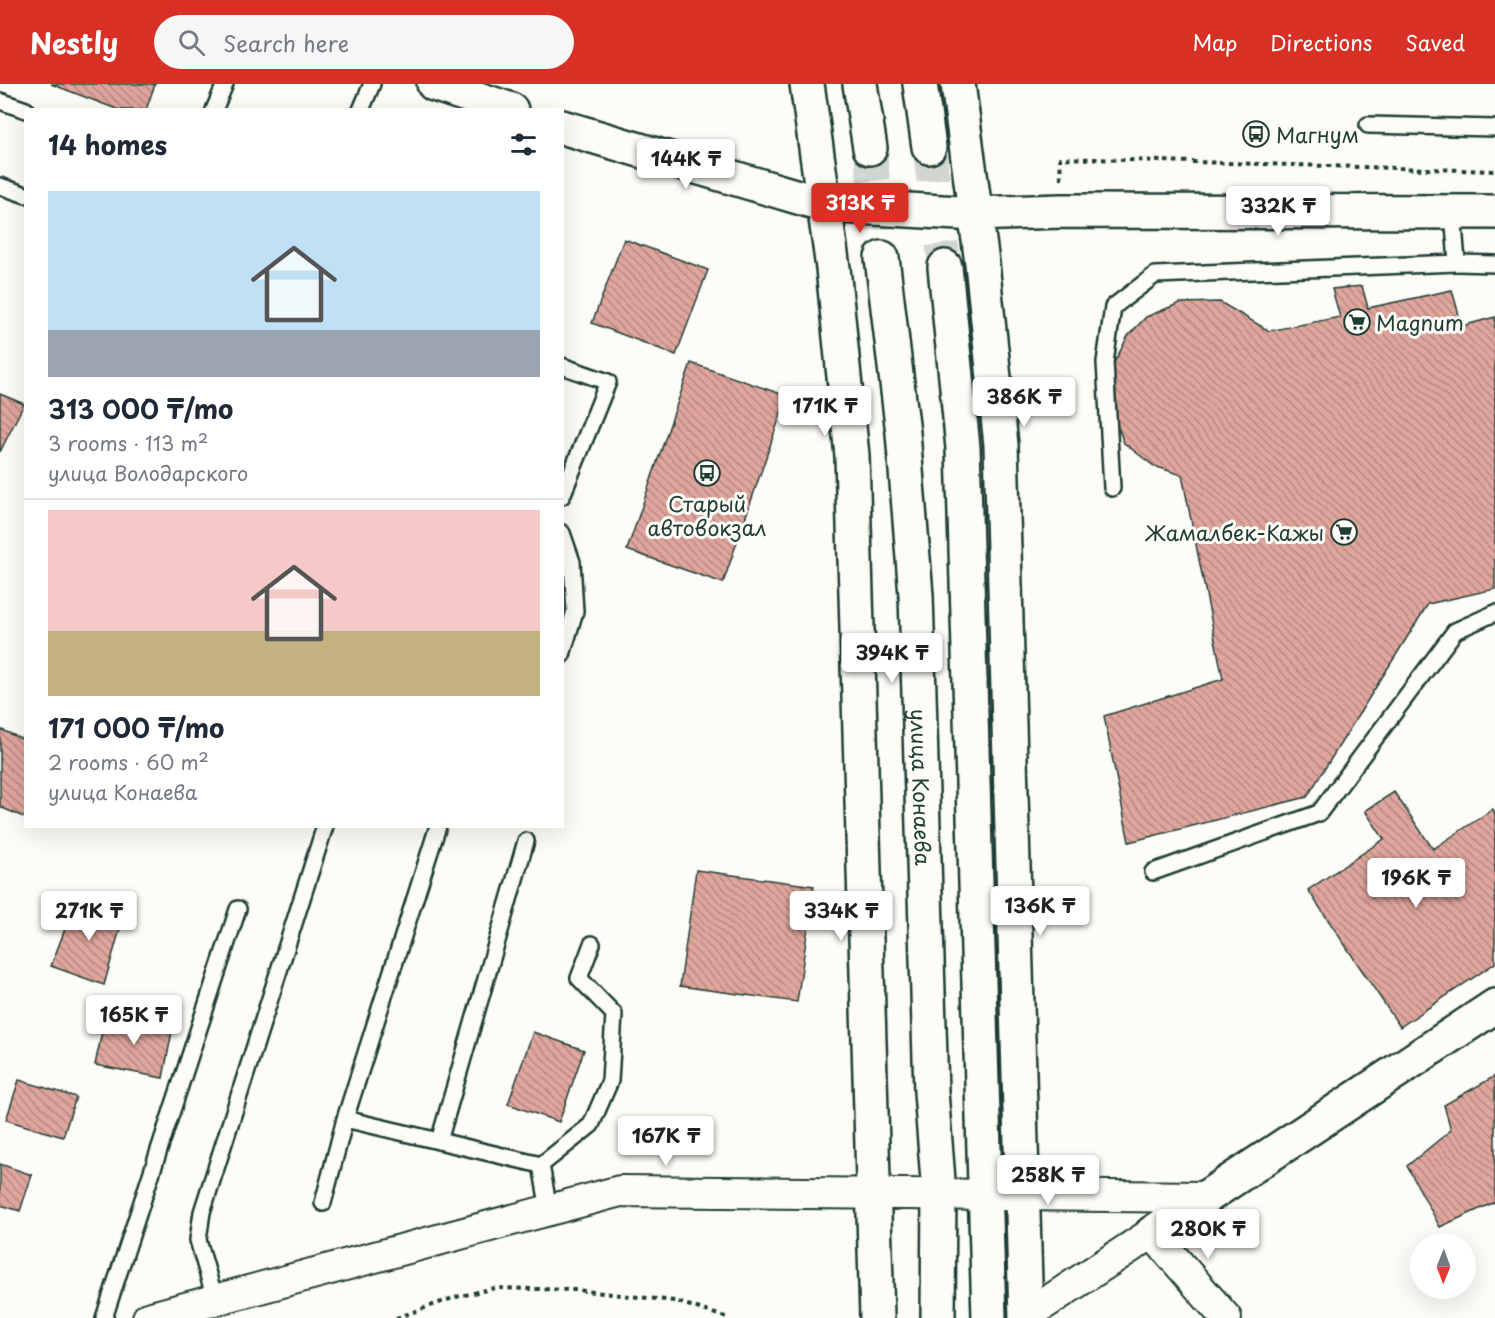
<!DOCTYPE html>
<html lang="en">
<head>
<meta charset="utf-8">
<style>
	:root { --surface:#fff; --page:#f6f6f7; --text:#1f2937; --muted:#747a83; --line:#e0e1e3; --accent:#d93025 }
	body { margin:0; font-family:"Playpen Sans",sans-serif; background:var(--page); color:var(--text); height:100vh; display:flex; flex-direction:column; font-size:22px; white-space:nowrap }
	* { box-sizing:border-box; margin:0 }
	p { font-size:20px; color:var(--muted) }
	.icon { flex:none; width:33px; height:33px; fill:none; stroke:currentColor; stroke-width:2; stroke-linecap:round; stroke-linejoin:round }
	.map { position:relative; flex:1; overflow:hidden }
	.sheet { position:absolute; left:24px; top:24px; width:540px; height:720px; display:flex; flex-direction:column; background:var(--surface); border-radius:0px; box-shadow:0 6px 24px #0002 }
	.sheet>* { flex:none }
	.needle { width:39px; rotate:181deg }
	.buttons { position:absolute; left:1410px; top:1149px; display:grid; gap:12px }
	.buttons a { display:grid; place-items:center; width:66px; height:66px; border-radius:50%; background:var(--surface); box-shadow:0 6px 24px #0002; font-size:30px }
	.price { position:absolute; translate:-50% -51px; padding:0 14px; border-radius:6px; background:#fff; color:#222; font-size:20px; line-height:39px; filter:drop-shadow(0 2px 3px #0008) }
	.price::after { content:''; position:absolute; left:50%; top:36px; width:18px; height:14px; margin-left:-9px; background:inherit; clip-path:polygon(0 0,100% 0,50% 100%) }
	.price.current { background:var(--accent); color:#fff }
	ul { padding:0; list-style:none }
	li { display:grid; align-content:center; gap:12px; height:318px; padding:0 24px }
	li+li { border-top:2px solid var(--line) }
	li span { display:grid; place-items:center; height:186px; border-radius:0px; color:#555 }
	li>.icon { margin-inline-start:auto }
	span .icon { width:108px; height:108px; fill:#fffc; stroke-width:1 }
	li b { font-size:26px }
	h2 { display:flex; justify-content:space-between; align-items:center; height:72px; padding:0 24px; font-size:26px }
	header { display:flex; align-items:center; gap:36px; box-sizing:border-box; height:84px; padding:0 30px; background:var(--accent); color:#fff }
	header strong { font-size:28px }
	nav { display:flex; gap:33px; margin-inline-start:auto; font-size:21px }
	.search { width:420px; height:54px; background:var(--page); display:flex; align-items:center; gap:15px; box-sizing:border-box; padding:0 21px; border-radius:33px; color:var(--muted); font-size:22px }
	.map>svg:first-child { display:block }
	.building { fill:url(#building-back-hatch); stroke:#1f3d34; stroke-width:1.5 }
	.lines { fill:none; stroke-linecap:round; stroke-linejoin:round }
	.secondary-tunnel { stroke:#d1d6d0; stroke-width:33; stroke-dasharray:33 16; stroke-linecap:butt }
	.lane-casing { stroke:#1f3d34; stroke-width:20 }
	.street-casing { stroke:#1f3d34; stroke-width:34 }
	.secondary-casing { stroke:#1f3d34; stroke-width:38 }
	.path { stroke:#1f3d34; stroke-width:4; stroke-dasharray:4.5 4.5; stroke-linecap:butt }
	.lane { stroke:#fdfcf7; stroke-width:15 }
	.street { stroke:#fdfcf7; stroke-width:30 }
	.secondary { stroke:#fdfcf7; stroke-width:33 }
	.labels { text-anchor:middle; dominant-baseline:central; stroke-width:6; stroke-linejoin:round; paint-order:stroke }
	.poi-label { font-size:21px; fill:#1f3d34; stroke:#fdfcf7; text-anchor:start }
	.street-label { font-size:21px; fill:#1f3d34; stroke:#fdfcf7 }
</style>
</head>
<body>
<header>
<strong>Nestly</strong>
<div class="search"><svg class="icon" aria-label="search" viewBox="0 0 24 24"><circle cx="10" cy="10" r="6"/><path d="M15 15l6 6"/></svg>Search here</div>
<nav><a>Map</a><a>Directions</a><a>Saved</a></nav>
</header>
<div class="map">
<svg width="1495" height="1234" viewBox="0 0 1495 1234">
	<defs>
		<pattern id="building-back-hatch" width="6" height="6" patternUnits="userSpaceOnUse" patternTransform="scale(1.5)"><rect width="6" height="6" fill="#e0a69d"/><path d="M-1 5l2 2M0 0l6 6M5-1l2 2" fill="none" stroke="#b58881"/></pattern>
	</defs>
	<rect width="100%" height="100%" fill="#fdfcf7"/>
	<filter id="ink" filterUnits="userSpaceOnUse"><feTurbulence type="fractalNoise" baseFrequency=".0167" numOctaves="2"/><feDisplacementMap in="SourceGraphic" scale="12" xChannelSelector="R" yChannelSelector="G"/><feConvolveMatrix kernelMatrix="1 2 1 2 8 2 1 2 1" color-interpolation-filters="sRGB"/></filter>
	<g filter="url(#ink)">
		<g class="building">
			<polygon points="51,0 155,0 146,26 119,26"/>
			<polygon points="624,155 708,186 676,271 592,239"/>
			<polygon points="1362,202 1368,224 1452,206 1462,242 1495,233 1495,505 1428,520 1307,713 1129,758 1104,632 1223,595 1182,391 1154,382 1124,359 1110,322 1114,279 1128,252 1146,233 1180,219 1220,218 1269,247 1340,233 1332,205"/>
			<polygon points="691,279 787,312 723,499 627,466"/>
			<polygon points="0,310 24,320 0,368"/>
			<polygon points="0,645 26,657 26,734 0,723"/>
			<polygon points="1394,708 1433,765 1493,725 1495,729 1495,879 1400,943 1308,806 1384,755 1365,727"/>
			<polygon points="696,786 814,802 797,918 680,902"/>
			<polygon points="76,816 124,831 104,901 51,882"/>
			<polygon points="106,929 173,942 163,994 95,981"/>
			<polygon points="533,948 584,966 559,1038 508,1020"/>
			<polygon points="1495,992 1495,1118 1440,1143 1407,1082 1451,1046 1444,1021"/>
			<polygon points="19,996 76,1013 63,1053 6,1036"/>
			<polygon points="0,1080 32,1091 20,1127 0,1121"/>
		</g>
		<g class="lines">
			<g class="secondary-tunnel">
				<polyline points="929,63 945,183"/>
				<polyline points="870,64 882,174"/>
			</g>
			<g class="lane-casing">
				<g id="lane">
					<polyline points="0,17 26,26"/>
					<polyline points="214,26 225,0"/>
					<polyline points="361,26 372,0"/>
					<polyline points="1368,41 1495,44"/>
					<polyline points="0,102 26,111"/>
					<polyline points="1457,179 1495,180"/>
					<polyline points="562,282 608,298 562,412"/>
					<polyline points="1112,404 1105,278 1113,223 1155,191 1457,179 1453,127"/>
					<polyline points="562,449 572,478 575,527 562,571"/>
					<polyline points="1153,788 1319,729 1455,547 1495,529"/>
					<polyline points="345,1035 541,1081 591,1041 610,997 614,930 579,894 592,860"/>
					<polyline points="439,1057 526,757"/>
					<polyline points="541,1081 549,1126"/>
					<polyline points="323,1119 345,1035 438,742"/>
					<polyline points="215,1215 198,1156 202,1128 325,742"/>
					<polyline points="104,1234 238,825"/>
				</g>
			</g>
			<g class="street-casing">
				<g id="street">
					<polyline points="1026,1232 1152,1149 1226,1234"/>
					<polyline points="148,1234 620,1107 1207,1113"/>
				</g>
			</g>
			<g class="secondary-casing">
				<g id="secondary">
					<polyline points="434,0 511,26"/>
					<polyline points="807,0 833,184 852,372 877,1234"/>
					<polyline points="860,0 870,64"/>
					<polyline points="920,0 929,63"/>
					<polyline points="958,0 982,179 1001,361 1026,1234"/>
					<polyline points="562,43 825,121 975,130 1061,127 1495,128"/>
					<path id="s1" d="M 882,174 L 903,349 L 916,511 L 931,1008 L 939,1109 L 938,1234"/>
					<polyline points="945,183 963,364 989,1234"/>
					<polyline points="1152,1149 1495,922"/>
				</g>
			</g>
			<g class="path">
				<polyline points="1061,95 1060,74 1495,87"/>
				<polyline points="396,1234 456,1213 495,1204 576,1206 675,1217 728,1234"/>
			</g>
			<use href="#lane" class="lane"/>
			<use href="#street" class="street"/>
			<use href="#secondary" class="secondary"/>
		</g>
	</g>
	<defs>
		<g id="bus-ring" transform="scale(1.35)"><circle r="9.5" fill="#fdfcf7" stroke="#1f3d34" stroke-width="1.5"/><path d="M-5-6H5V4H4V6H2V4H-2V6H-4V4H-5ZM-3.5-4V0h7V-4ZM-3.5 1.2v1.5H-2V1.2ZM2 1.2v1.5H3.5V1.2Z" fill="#1f3d34"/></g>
		<g id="supermarket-ring" transform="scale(1.35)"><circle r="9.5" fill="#fdfcf7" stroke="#1f3d34" stroke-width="1.5"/><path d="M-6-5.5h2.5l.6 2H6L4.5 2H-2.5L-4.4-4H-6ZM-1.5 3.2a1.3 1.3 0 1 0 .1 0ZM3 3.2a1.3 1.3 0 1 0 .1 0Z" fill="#1f3d34"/></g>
	</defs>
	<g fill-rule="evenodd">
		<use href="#bus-ring" x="1256" y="50"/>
		<use href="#supermarket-ring" x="1357" y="238"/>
		<use href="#bus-ring" x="707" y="389"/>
		<use href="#supermarket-ring" x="1344" y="448"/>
	</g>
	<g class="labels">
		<g class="poi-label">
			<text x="1276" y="50">Магнум</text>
			<text x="1376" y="238">Magnum</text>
			<text x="707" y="419" text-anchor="middle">Старый<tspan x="707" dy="24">автовокзал</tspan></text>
			<text x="1324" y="448" text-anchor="end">Жамалбек-Кажы</text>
		</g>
		<g class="street-label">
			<text stroke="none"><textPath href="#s1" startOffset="531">улица Конаева</textPath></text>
		</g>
	</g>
</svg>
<div class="buttons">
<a><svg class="needle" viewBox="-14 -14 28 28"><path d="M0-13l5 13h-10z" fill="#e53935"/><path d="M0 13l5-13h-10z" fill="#747a83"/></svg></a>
</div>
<b class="price" style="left:686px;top:106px">144K ₸</b>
<b class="price current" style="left:860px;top:150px">313K ₸</b>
<b class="price" style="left:1278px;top:153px">332K ₸</b>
<b class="price" style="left:1024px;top:344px">386K ₸</b>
<b class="price" style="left:825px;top:353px">171K ₸</b>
<b class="price" style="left:892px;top:600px">394K ₸</b>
<b class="price" style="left:1416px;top:825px">196K ₸</b>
<b class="price" style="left:1040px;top:853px">136K ₸</b>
<b class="price" style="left:89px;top:858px">271K ₸</b>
<b class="price" style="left:841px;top:858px">334K ₸</b>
<b class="price" style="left:134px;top:962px">165K ₸</b>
<b class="price" style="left:666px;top:1083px">167K ₸</b>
<b class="price" style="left:1048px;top:1122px">258K ₸</b>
<b class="price" style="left:1208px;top:1176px">280K ₸</b>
<section class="sheet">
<h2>14 homes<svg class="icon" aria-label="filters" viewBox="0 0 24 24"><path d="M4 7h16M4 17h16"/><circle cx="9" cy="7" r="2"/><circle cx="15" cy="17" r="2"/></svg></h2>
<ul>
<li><span style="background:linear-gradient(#bfe0f5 75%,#9aa5b1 0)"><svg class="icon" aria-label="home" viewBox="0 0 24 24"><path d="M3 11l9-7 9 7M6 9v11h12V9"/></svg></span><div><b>313 000 ₸/mo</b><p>3 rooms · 113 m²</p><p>улица Володарского</p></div></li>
<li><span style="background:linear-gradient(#f6c9c9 65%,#c2b280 0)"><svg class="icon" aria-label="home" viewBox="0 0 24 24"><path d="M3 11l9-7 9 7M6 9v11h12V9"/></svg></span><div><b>171 000 ₸/mo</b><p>2 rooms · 60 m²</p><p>улица Конаева</p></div></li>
</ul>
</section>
</div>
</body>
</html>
